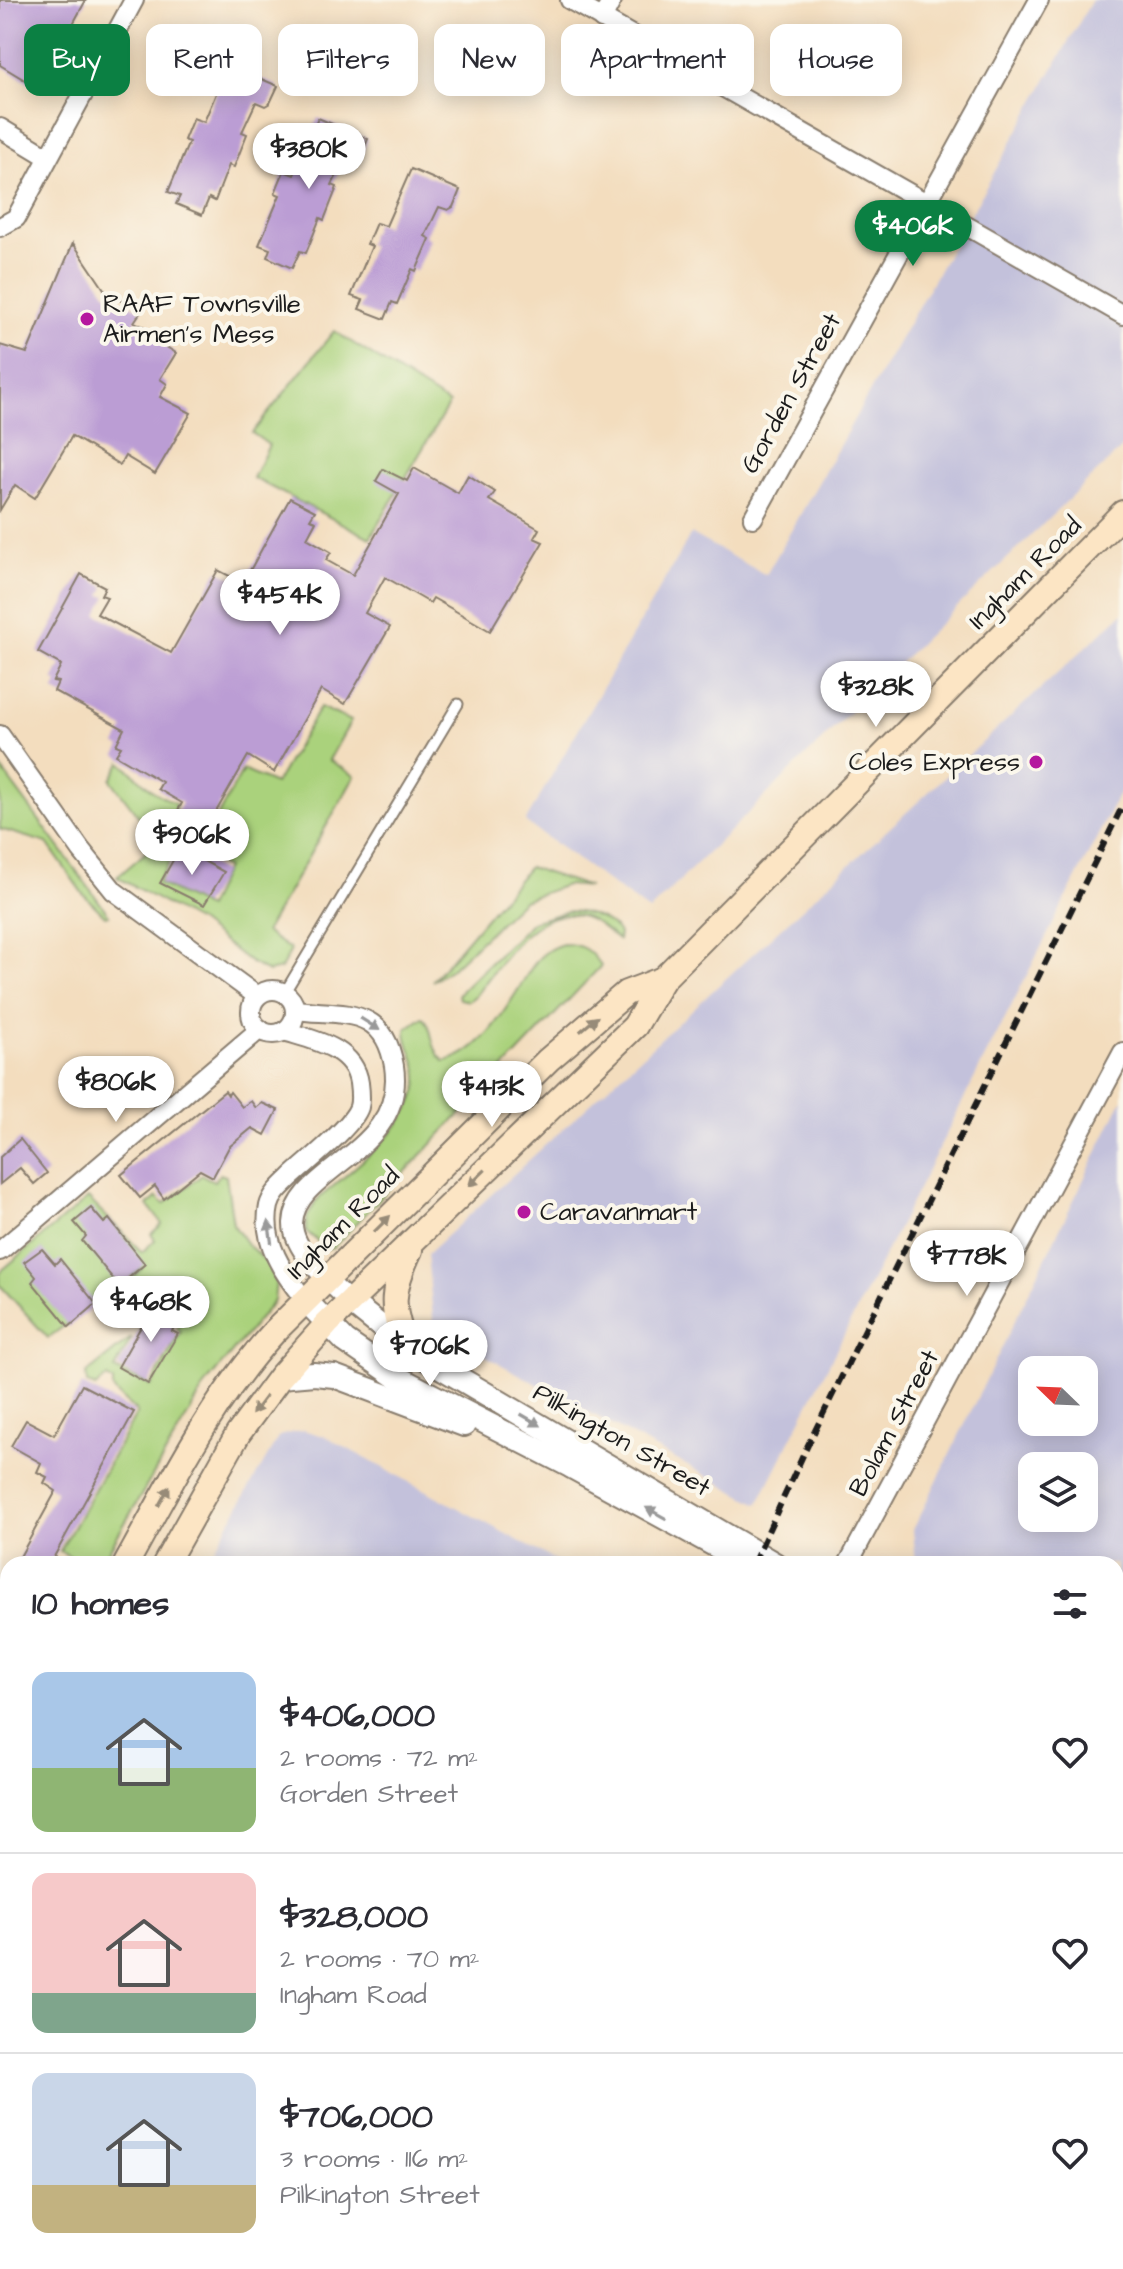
<!DOCTYPE html>
<html lang="en">
<head>
<meta charset="utf-8">
<style>
	:root { --surface:#fff; --page:#f2f2f3; --text:#2b2b33; --muted:#7c7c81; --line:#e1e1e2; --accent:#0b8043 }
	body { margin:0; font-family:"Architects Daughter",sans-serif; background:var(--page); color:var(--text); height:100vh; display:flex; flex-direction:column; font-size:30px; white-space:nowrap }
	* { box-sizing:border-box; margin:0 }
	p { font-size:26px; color:var(--muted) }
	.icon { flex:none; width:44px; height:44px; fill:none; stroke:currentColor; stroke-width:2; stroke-linecap:round; stroke-linejoin:round }
	.map { position:relative; flex:1; overflow:hidden }
	.drawer { position:absolute; left:0px; top:1556px; width:1124px; height:714px; display:flex; flex-direction:column; background:var(--surface); border-radius:24px 24px 0 0; box-shadow:0 4px 20px #0003 }
	.drawer>* { flex:none }
	.guide { position:absolute; left:24px; top:24px; width:1076px; height:72px; display:flex; gap:16px }
	.needle { width:52px; rotate:293deg }
	.buttons { position:absolute; left:1018px; top:1356px; display:grid; gap:16px }
	.buttons a { display:grid; place-items:center; width:80px; height:80px; border-radius:16px; background:var(--surface); box-shadow:0 4px 20px #0003; font-size:40px }
	.price { position:absolute; translate:-50% -68px; padding:0 18px; border-radius:28px; background:#fff; color:#222; font-size:26px; line-height:52px; filter:drop-shadow(0 2px 4px #0008) }
	.price::after { content:''; position:absolute; left:50%; top:48px; width:24px; height:18px; margin-left:-12px; background:inherit; clip-path:polygon(0 0,100% 0,50% 100%) }
	.price.active { background:var(--accent); color:#fff }
	ul { padding:0; list-style:none }
	li { display:flex; align-items:center; gap:24px; height:200px; padding:0 32px }
	li+li { border-top:2px solid var(--line) }
	li span { display:grid; place-items:center; flex:none; width:224px; height:160px; border-radius:16px; color:#555 }
	li>.icon { margin-inline-start:auto }
	span .icon { width:96px; height:96px; fill:#fffc; stroke-width:1 }
	li b { font-size:34px }
	h2 { display:flex; justify-content:space-between; align-items:center; height:96px; padding:0 32px; font-size:34px }
	.tag { padding:0 28px; border-radius:16px; background:var(--surface); box-shadow:0 4px 20px #0003; font-size:28px; line-height:72px }
	.tag.active { background:var(--accent); color:#fff }
	.map>svg:first-child { display:block }
	.industrial { fill:#c3c1db; fill-rule:evenodd }
	.green { fill:#aad27c; stroke:#63774c; stroke-width:2; fill-rule:evenodd }
	.building { fill:#bb9dd4 }
	.lines { fill:none; stroke-linecap:round; stroke-linejoin:round }
	.service-casing { stroke:#887c6d; stroke-width:13 }
	.minor-casing { stroke:#887c6d; stroke-width:22 }
	.tertiary-casing { stroke:#887c6d; stroke-width:26 }
	.secondary-casing { stroke:#887c6d; stroke-width:28 }
	.service { stroke:#fff; stroke-width:9 }
	.minor { stroke:#fff; stroke-width:18 }
	.tertiary { stroke:#fff; stroke-width:22 }
	.secondary { stroke:#fce5c4; stroke-width:24 }
	.rail { stroke:#1c1c1c; stroke-width:6; stroke-dasharray:12 6; stroke-linecap:butt }
	.oneway { fill:#999 }
	.oneway2 { fill:#978b78 }
	.poi-dot { fill:#b5179e; stroke:#fbf7ec; stroke-width:3 }
	.labels { text-anchor:middle; dominant-baseline:central; stroke-width:8; stroke-linejoin:round; paint-order:stroke }
	.poi-label { font-size:26px; fill:#1c1c1c; stroke:#fbf7ec; text-anchor:start }
	.street-label { font-size:26px; fill:#1c1c1c; stroke:#fbf7ec }
</style>
</head>
<body>
<div class="map">
<svg width="1123" height="2269" viewBox="0 0 1123 2269">
	<rect width="100%" height="100%" fill="#fbf7ec"/>
	<filter id="ink" filterUnits="userSpaceOnUse"><feTurbulence type="fractalNoise" baseFrequency=".0125" numOctaves="2"/><feDisplacementMap in="SourceGraphic" scale="16" xChannelSelector="R" yChannelSelector="G"/><feConvolveMatrix kernelMatrix="1 2 1 2 8 2 1 2 1" color-interpolation-filters="sRGB"/></filter>
	<filter id="wash" filterUnits="userSpaceOnUse"><feTurbulence type="fractalNoise" baseFrequency=".006" numOctaves="4" result="noise"/><feDisplacementMap in="SourceGraphic" scale="32" xChannelSelector="R" yChannelSelector="G"/><feGaussianBlur stdDeviation="1.8" result="paint"/><feColorMatrix in="noise" values="0 0 0 0 0 0 0 0 0 0 0 0 0 0 0 0 0 1.4 0 .05"/><feComposite in="paint" operator="in"/></filter>
	<g filter="url(#wash)">
		<rect width="100%" height="100%" fill="#f3ddbe"/>
		<g class="industrial">
			<polygon points="1092,0 1123,0 1123,447 927,636 649,911 525,822 691,534 766,575"/>
			<polygon points="1123,613 1123,786 758,1504 434,1328 427,1254"/>
			<path d="M 1123,1099 L 1123,1781 L 1116,1777 L 1116,1564 L 916,1564 L 913,1530 ZM 1032,1370 L 1084,1370 L 1084,1422 L 1032,1422 ZM 1032,1466 L 1084,1466 L 1084,1518 L 1032,1518 Z"/>
			<polygon points="303,1430 324,1436 562,1564 206,1564 279,1436"/>
			<polygon points="1116,1872 1123,1875 1123,2269 477,2269 480,2262 1116,2262"/>
			<polygon points="8,1910 8,2155 0,2151 0,1924"/>
			<polygon points="192,2262 400,2262 396,2269 204,2269"/>
		</g>
		<g class="green">
			<polygon points="334,331 449,404 370,538 253,478 269,445 252,433"/>
			<path d="M 320,707 L 351,721 L 329,760 L 355,776 L 265,932 L 291,950 L 281,969 L 268,972 L 251,963 L 198,922 L 117,877 L 158,842 L 111,780 L 121,762 L 153,791 L 176,804 L 171,830 L 201,846 L 243,770 L 275,784 ZM 179,844 L 226,868 L 207,908 L 158,883 Z"/>
			<polygon points="0,767 109,915 105,916 83,894 47,843 0,829"/>
			<polygon points="529,867 589,887 566,885 523,900 450,970 432,981"/>
			<path d="M 568,911 C 587,912 607,918 619,933 L 618,940 C 610,934 602,926 593,921 C 540,894 503,961 476,995 L 469,1001 L 459,999 L 458,995 L 463,989 L 532,922 Z"/>
			<path d="M 563,944 C 582,944 590,950 601,966 L 334,1247 L 326,1249 L 306,1231 L 307,1217 L 317,1200 C 347,1173 420,1121 418,1077 C 418,1060 405,1046 406,1029 L 423,1017 C 435,1029 428,1046 444,1061 C 476,1056 499,1020 516,993 C 530,972 536,951 563,944 Z"/>
			<path d="M 220,1174 L 226,1176 L 233,1224 L 247,1244 L 268,1263 L 276,1282 L 274,1301 L 208,1381 L 101,1564 L 85,1564 L 60,1551 L 137,1413 C 129,1404 120,1399 113,1389 L 113,1382 L 107,1378 L 95,1387 L 87,1383 L 86,1374 L 132,1337 L 115,1369 L 151,1386 L 181,1331 L 177,1329 L 185,1312 L 164,1299 L 152,1315 L 134,1306 L 125,1292 L 137,1283 L 133,1277 L 142,1268 L 48,1338 L 0,1285 L 0,1272 L 88,1198 L 142,1252 L 155,1240 L 151,1234 L 162,1224 L 148,1205 L 157,1197 L 164,1204 L 202,1175 L 214,1181 Z"/>
		</g>
		<g id="blocks">
			<g class="building">
				<polygon points="0,0 86,0 38,88 0,65"/>
				<polygon points="228,65 278,86 270,103 265,106 256,102 242,132 247,134 234,167 229,165 215,201 209,198 202,215 176,204 180,196 168,192 189,142 184,140 193,118 204,122"/>
				<polygon points="318,118 368,139 361,156 356,159 347,155 332,185 337,187 324,220 320,218 306,253 300,251 292,268 267,257 270,249 259,245 280,195 275,193 284,171 294,175"/>
				<polygon points="411,169 460,190 453,207 448,210 439,207 425,236 430,239 416,271 412,269 397,304 392,302 385,319 359,309 363,300 351,296 372,246 367,244 376,223 386,226"/>
				<polygon points="73,243 108,295 142,310 134,322 168,338 165,346 176,353 160,379 167,384 160,397 191,413 155,474 125,456 120,465 72,436 35,498 15,485 0,510 0,345 27,353"/>
				<polygon points="414,468 458,493 468,475 495,492 489,500 539,529 534,538 543,542 490,631 433,598 430,603 385,577 365,613 390,627 345,704 321,690 274,772 248,756 198,843 174,828 179,820 173,819 182,803 158,789 162,782 116,755 121,747 116,745 124,729 54,691 58,682 53,681 61,665 38,652 81,574 105,587 101,595 107,597 97,614 171,653 218,570 243,583 290,498 315,511 310,519 316,521 307,538 331,552 326,560 353,575 399,494 376,481 383,469 407,481"/>
				<polygon points="180,848 224,872 204,905 160,883"/>
				<polygon points="225,1091 228,1095 230,1092 242,1107 251,1101 256,1108 262,1103 278,1110 265,1135 252,1128 229,1147 213,1177 200,1170 164,1199 155,1186 140,1198 121,1175"/>
				<polygon points="20,1139 47,1173 34,1184 20,1168 0,1184 0,1157"/>
				<polygon points="91,1208 104,1223 109,1219 145,1264 119,1286 82,1241 86,1236 74,1222"/>
				<polygon points="42,1249 55,1264 60,1259 96,1304 69,1327 32,1282 36,1277 24,1262"/>
				<polygon points="163,1302 181,1313 172,1331 178,1334 148,1384 118,1367 147,1316 153,1318"/>
				<polygon points="82,1385 134,1412 50,1564 16,1564 56,1491 44,1483 47,1477 37,1472 41,1463 11,1446 26,1420 54,1435"/>
			</g>
		</g>
	</g>
	<g filter="url(#ink)">
		<use href="#blocks" fill-opacity="0" stroke="#887c6d" stroke-width="2"/>
		<g class="lines">
			<g class="service-casing">
				<polyline id="service" points="285,992 458,704"/>
			</g>
			<g class="minor-casing">
				<g id="minor">
					<polyline points="570,0 1123,315"/>
					<polyline points="602,19 612,0"/>
					<polyline points="0,128 48,157"/>
					<polyline points="0,227 16,218 134,0"/>
					<polyline points="753,518 1039,0"/>
					<polyline points="0,735 81,850 114,891 257,996"/>
					<circle cx="273" cy="1012" r="22"/>
					<path d="M 295,1010 C 343,1016 384,1005 394,1066 C 407,1152 295,1168 293,1223 C 292,1250 331,1284 349,1301"/>
					<path d="M 284,1031 C 313,1040 354,1047 359,1083 C 360,1091 361,1100 359,1107 C 353,1126 307,1162 291,1177 C 282,1186 272,1194 269,1206 C 261,1242 284,1274 305,1300"/>
					<polyline points="0,1251 260,1029"/>
					<polyline points="848,1564 1123,1052"/>
					<polyline points="1116,1965 1123,1953"/>
					<polyline points="941,2262 954,2269"/>
					<polyline points="554,2269 558,2262"/>
				</g>
			</g>
			<g class="tertiary-casing">
				<g id="tertiary">
					<polyline points="305,1300 345,1341 397,1377 570,1466 749,1564"/>
					<polyline points="349,1301 408,1348 775,1564"/>
					<polyline points="280,1377 314,1374 334,1376 464,1425"/>
					<polyline points="1116,1820 1123,1824"/>
				</g>
			</g>
			<g class="secondary-casing">
				<g id="secondary">
					<path d="M 408,1348 C 388,1309 392,1288 410,1250"/>
					<path d="M 126,1564 C 171,1483 211,1401 274,1332 L 548,1060 L 626,993 L 663,979"/>
					<polyline points="165,1564 238,1434 280,1377 327,1324 635,1026 663,979 1123,513"/>
					<polyline points="0,1834 8,1818"/>
				</g>
			</g>
			<use href="#service" class="service"/>
			<use href="#minor" class="minor"/>
			<use href="#tertiary" class="tertiary"/>
			<use href="#secondary" class="secondary"/>
			<g class="rail">
				<polyline points="753,1564 805,1451 1123,805"/>
				<polyline points="429,2269 432,2262"/>
			</g>
		</g>
		<defs><path id="oneway-solid" d="M-6-.8H1V-3.2L6.5 0L1 3.2V.8H-6Z" transform="scale(2)"/></defs>
		<g class="oneway">
			<use href="#oneway-solid" transform="translate(370 1024) rotate(32)"/>
			<use href="#oneway-solid" transform="translate(270 1232) rotate(-98)"/>
			<use href="#oneway-solid" transform="translate(531 1420) rotate(30)"/>
			<use href="#oneway-solid" transform="translate(656 1513) rotate(-151)"/>
		</g>
		<g class="oneway2">
			<use href="#oneway-solid" transform="translate(589 1024) rotate(-40)"/>
			<use href="#oneway-solid" transform="translate(477 1178) rotate(136)"/>
			<use href="#oneway-solid" transform="translate(382 1224) rotate(-45)"/>
			<use href="#oneway-solid" transform="translate(259 1405) rotate(127)"/>
			<use href="#oneway-solid" transform="translate(164 1496) rotate(-61)"/>
		</g>
	</g>
	<g class="poi-dot">
		<circle cx="87" cy="319" r="8"/>
		<circle cx="1036" cy="762" r="8"/>
		<circle cx="524" cy="1212" r="8"/>
	</g>
	<g class="labels">
		<g class="poi-label">
			<text x="103" y="304">RAAF Townsville<tspan x="103" dy="30">Airmen's Mess</tspan></text>
			<text x="1020" y="762" text-anchor="end">Coles Express</text>
			<text x="540" y="1212">Caravanmart</text>
		</g>
		<g class="street-label">
			<text transform="translate(791 393) rotate(-61)">Gorden Street</text>
			<text transform="translate(1025 573) rotate(-45)">Ingham Road</text>
			<text transform="translate(343 1223) rotate(-45)">Ingham Road</text>
			<text transform="translate(894 1423) rotate(-62)">Bolam Street</text>
			<text transform="translate(622 1440) rotate(30)">Pilkington Street</text>
		</g>
	</g>
</svg>
<div class="buttons">
<a><svg class="needle" viewBox="-14 -14 28 28"><path d="M0-13l5 13h-10z" fill="#e53935"/><path d="M0 13l5-13h-10z" fill="#7c7c81"/></svg></a>
<a><svg class="icon" aria-label="layers" viewBox="0 0 24 24"><path d="M12 4l9 5-9 5-9-5zM3 14l9 5 9-5"/></svg></a>
</div>
<b class="price" style="left:309px;top:191px">$380K</b>
<b class="price active" style="left:913px;top:268px">$406K</b>
<b class="price" style="left:280px;top:637px">$454K</b>
<b class="price" style="left:876px;top:729px">$328K</b>
<b class="price" style="left:192px;top:877px">$906K</b>
<b class="price" style="left:116px;top:1124px">$806K</b>
<b class="price" style="left:492px;top:1129px">$413K</b>
<b class="price" style="left:967px;top:1298px">$778K</b>
<b class="price" style="left:151px;top:1344px">$468K</b>
<b class="price" style="left:430px;top:1388px">$706K</b>
<div class="guide">
<a class="tag active">Buy</a>
<a class="tag">Rent</a>
<a class="tag">Filters</a>
<a class="tag">New</a>
<a class="tag">Apartment</a>
<a class="tag">House</a>
</div>
<section class="drawer">
<h2>10 homes<svg class="icon" aria-label="filters" viewBox="0 0 24 24"><path d="M4 7h16M4 17h16"/><circle cx="9" cy="7" r="2"/><circle cx="15" cy="17" r="2"/></svg></h2>
<ul>
<li><span style="background:linear-gradient(#a9c7e8 60%,#8fb573 0)"><svg class="icon" aria-label="home" viewBox="0 0 24 24"><path d="M3 11l9-7 9 7M6 9v11h12V9"/></svg></span><div><b>$406,000</b><p>2 rooms · 72 m²</p><p>Gorden Street</p></div><svg class="icon" aria-label="heart" viewBox="0 0 24 24"><path d="M12 20l-8-8c-3-5 5-10 8-4 3-6 11-1 8 4z"/></svg></li>
<li><span style="background:linear-gradient(#f6c9c9 75%,#7fa58c 0)"><svg class="icon" aria-label="home" viewBox="0 0 24 24"><path d="M3 11l9-7 9 7M6 9v11h12V9"/></svg></span><div><b>$328,000</b><p>2 rooms · 70 m²</p><p>Ingham Road</p></div><svg class="icon" aria-label="heart" viewBox="0 0 24 24"><path d="M12 20l-8-8c-3-5 5-10 8-4 3-6 11-1 8 4z"/></svg></li>
<li><span style="background:linear-gradient(#c9d6e8 70%,#c2b280 0)"><svg class="icon" aria-label="home" viewBox="0 0 24 24"><path d="M3 11l9-7 9 7M6 9v11h12V9"/></svg></span><div><b>$706,000</b><p>3 rooms · 116 m²</p><p>Pilkington Street</p></div><svg class="icon" aria-label="heart" viewBox="0 0 24 24"><path d="M12 20l-8-8c-3-5 5-10 8-4 3-6 11-1 8 4z"/></svg></li>
</ul>
</section>
</div>
</body>
</html>
